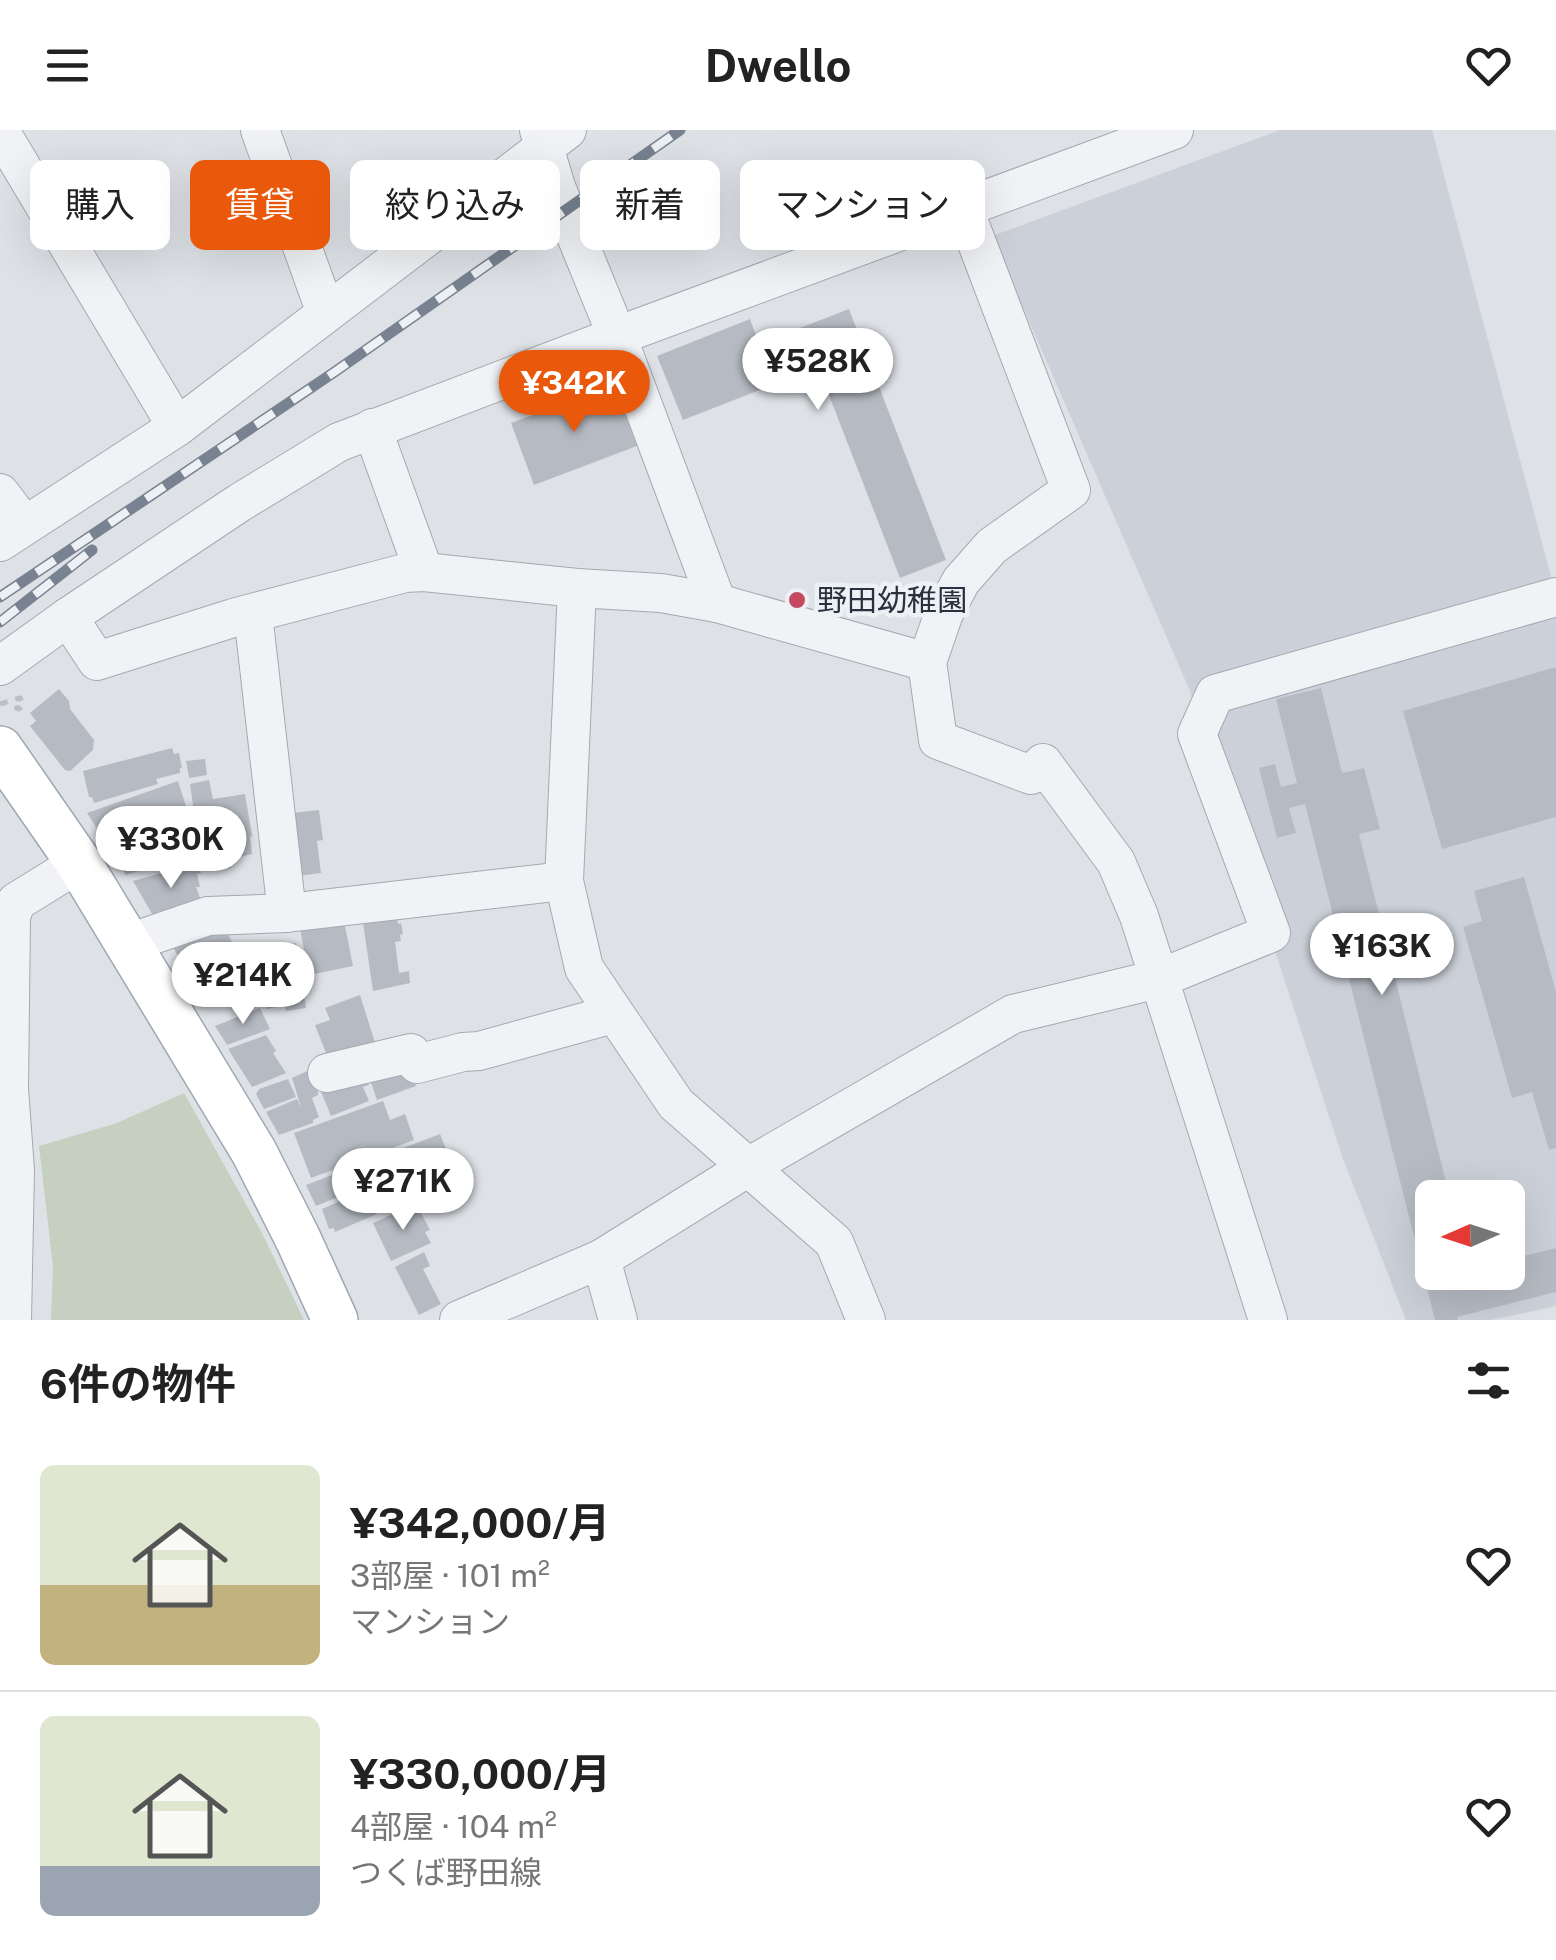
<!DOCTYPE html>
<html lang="ja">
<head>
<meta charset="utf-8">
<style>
	:root { --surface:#fff; --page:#f6f6f6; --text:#222; --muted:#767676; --line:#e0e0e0; --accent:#ea580c }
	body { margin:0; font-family:"Public Sans","Noto Sans JP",sans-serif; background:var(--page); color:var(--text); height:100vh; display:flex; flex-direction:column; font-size:38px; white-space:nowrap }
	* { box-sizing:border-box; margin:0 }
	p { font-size:32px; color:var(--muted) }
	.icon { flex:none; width:55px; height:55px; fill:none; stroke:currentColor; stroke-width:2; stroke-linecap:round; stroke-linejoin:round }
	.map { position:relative; height:1190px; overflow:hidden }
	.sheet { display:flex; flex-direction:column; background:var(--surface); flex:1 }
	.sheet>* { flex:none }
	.top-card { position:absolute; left:30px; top:30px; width:1000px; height:90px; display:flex; gap:20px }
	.needle { width:65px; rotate:267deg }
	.tools { position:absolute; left:1415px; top:1050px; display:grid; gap:20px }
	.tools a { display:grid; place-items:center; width:110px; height:110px; border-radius:15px; background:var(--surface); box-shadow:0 10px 40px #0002; font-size:50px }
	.price { position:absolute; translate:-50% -85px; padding:0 22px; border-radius:35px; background:#fff; color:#222; font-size:32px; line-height:65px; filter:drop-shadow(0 2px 5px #0008) }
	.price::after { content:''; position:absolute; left:50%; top:60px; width:30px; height:22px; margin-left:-15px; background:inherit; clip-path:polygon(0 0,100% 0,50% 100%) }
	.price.selected { background:var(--accent); color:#fff }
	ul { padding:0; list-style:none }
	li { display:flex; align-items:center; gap:30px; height:250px; padding:0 40px }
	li+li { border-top:2px solid var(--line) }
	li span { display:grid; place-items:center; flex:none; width:280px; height:200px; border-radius:15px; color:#555 }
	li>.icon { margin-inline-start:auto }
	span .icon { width:120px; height:120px; fill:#fffc; stroke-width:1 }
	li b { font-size:42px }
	h2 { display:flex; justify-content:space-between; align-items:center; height:120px; padding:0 40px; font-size:42px }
	.chip { padding:0 35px; border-radius:15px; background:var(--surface); box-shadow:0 10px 40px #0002; font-size:35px; line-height:90px }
	.chip.selected { background:var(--accent); color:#fff }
	header { display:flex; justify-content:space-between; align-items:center; height:130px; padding:0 40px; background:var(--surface); font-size:45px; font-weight:700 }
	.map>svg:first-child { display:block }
	.built { fill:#ccd1d9; fill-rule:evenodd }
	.green { fill:#c5d0c0 }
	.building { fill:#b6bbc3 }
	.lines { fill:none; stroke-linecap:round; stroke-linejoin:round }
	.minor-casing { stroke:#a4a9b1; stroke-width:40 }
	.major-casing { stroke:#9ea7b2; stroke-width:48 }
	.path { stroke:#bcc0c5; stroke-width:5; stroke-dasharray:8 8; stroke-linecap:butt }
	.minor { stroke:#f0f2f5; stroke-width:38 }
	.major { stroke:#fff; stroke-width:45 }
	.rail-casing { stroke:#788290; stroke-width:11 }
	.rail { stroke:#edf1f5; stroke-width:8; stroke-dasharray:22; stroke-linecap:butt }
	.poi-dot { fill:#c74861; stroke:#edf1f5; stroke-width:4 }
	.labels { text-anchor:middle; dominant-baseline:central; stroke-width:9; stroke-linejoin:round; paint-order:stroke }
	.poi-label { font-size:30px; fill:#28313d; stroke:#edf1f5; text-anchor:start }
</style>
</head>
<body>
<header><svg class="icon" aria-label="menu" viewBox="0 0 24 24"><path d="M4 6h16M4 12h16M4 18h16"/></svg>Dwello<svg class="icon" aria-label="heart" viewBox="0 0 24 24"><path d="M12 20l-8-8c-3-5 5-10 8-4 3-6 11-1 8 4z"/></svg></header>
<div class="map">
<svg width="1556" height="1190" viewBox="0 0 1556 1190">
	<rect width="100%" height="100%" fill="#dee2e7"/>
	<path class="built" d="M 1280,0 L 1432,0 L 1556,465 L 1556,1176 L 1491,1190 L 1406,1190 L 1343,1029 L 1190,561 L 992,106 ZM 1432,1068 L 1508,1068 L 1508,1142 L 1432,1142 Z"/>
	<polygon class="green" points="184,963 262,1103 304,1190 51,1190 53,1137 39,1016 117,993"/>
	<g class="building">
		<polygon points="849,179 946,430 900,448 818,237 683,290 657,226 750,189 759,214"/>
		<polygon points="614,255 637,316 534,355 511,293"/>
		<polygon points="1556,537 1556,687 1442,719 1403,581"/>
		<polygon points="1321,558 1342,643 1364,638 1380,699 1359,704 1450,1068 1432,1068 1432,1142 1508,1142 1508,1130 1556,1118 1556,1162 1457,1187 1458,1190 1435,1190 1305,674 1289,678 1296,703 1277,708 1259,638 1275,634 1281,657 1297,653 1276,569"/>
		<polygon points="59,559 69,571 70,579 94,610 93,620 70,641 65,640 30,596 36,591 30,583"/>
		<polygon points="172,618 174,624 179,623 182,638 180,638 180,643 156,649 158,654 94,673 92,667 89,667 83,641"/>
		<polygon points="205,629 207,645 189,648 186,631"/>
		<polygon points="209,650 213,669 245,664 252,706 250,707 252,724 230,729 231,738 212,739 207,713 210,712 209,708 198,710 190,654"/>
		<polygon points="178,651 190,689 166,696 164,691 154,694 155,699 107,714 87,683"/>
		<polygon points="319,680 323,710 317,711 321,743 291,747 283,684"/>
		<polygon points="190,694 197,723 126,745 118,734 115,717"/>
		<polygon points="197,733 201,743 197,744 200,757 196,757 202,773 155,789 133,751"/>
		<polygon points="1524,747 1556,862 1556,1018 1549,1020 1532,962 1512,968 1463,797 1482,791 1474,761"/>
		<polygon points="396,781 398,794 401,793 403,804 400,805 401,811 395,812 399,843 409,841 410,853 373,861 362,786"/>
		<polygon points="344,791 353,836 309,845 300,799"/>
		<polygon points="223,794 233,814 225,822 230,832 210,843 211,846 192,851 169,810"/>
		<polygon points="296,813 306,878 286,881 276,816"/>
		<polygon points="249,816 252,838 236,840 233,818"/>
		<polygon points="270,816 281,876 267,879 256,819"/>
		<polygon points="222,850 225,862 197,869 194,857"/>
		<polygon points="360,865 376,916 328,928 315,895 330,890 325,878"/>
		<polygon points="260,878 270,899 227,915 215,896"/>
		<polygon points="266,905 276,921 273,923 286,943 252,957 228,919"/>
		<polygon points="407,930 416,956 377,970 368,944"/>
		<polygon points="316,937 318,965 312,968 319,987 313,990 313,993 279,1005 266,982 297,969 301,977 292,948"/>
		<polygon points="363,941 369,955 363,957 369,971 331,986 320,959"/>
		<polygon points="288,949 296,967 264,979 256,964 259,959"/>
		<polygon points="383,971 390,990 405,984 414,1010 311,1048 294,1003"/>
		<polygon points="440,1004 452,1034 431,1043 425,1030 410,1037 415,1049 420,1047 423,1058 385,1076 383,1071 375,1076 377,1084 335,1102 334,1098 329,1099 322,1079 362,1061 355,1060 316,1076 306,1055"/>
		<polygon points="413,1078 415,1081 419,1079 430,1100 425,1102 431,1113 391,1131 373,1093 397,1082 398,1084"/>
		<polygon points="424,1122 430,1136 423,1139 441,1174 419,1185 395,1137"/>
	</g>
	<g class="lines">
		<g class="minor-casing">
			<g id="minor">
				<polyline points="260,0 326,183"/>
				<polyline points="539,0 556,57 617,206 717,473"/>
				<polyline points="0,1 177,297"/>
				<polyline points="964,79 1071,360 992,416 961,451 944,483 927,532 938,610 1031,645 1043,633 1116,732 1139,786 1268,1190"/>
				<polyline points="372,298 424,442"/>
				<polyline points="0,363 24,395"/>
				<polyline points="0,412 177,297 567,0"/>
				<polyline points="577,458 564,751 584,838 676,974 834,1112 866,1190"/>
				<polyline points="253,484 287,783"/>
				<polyline points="68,487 97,531 233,488 405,443 424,442 577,458 661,463 717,473 927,532"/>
				<polyline points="0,536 68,487 239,373 339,312 617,206 1174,0"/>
				<polyline points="129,813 208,786 287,783 564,751"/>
				<polyline points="327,943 411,923 417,934 463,922 479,921 613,884"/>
				<polyline points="601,1129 618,1190"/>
				<polyline points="12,1190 15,1040 9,959 11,787 16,772 79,733"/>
				<polyline points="459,1190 601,1129 750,1036 1013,884 1158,849 1271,803 1197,604 1215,564 1556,467"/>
			</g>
		</g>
		<g class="major-casing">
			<polyline id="major" points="0,619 79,733 254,1022 298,1109 335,1190"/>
		</g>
		<polyline class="path" points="0,574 20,568 24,574 19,579 13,576"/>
		<use href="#minor" class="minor"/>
		<use href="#major" class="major"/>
		<g class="rail-casing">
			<g id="rail">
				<polyline points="0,467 333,243 680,0"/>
				<polyline points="0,492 92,420"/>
			</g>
		</g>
		<use href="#rail" class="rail"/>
	</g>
	<circle class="poi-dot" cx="797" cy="470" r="10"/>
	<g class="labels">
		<g class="poi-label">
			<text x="817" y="470">野田幼稚園</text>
		</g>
	</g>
</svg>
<div class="tools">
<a><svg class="needle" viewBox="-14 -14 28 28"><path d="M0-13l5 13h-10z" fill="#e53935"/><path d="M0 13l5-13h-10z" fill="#767676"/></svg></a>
</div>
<b class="price" style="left:818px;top:283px">¥528K</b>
<b class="price selected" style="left:574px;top:305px">¥342K</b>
<b class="price" style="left:171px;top:761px">¥330K</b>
<b class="price" style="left:1382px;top:868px">¥163K</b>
<b class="price" style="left:243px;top:897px">¥214K</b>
<b class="price" style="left:403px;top:1103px">¥271K</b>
<div class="top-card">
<a class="chip">購入</a>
<a class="chip selected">賃貸</a>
<a class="chip">絞り込み</a>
<a class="chip">新着</a>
<a class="chip">マンション</a>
</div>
</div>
<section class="sheet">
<h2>6件の物件<svg class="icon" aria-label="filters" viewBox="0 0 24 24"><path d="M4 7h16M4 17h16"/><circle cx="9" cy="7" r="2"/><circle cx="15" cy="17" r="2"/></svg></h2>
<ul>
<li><span style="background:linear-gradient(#dfe7d0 60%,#c2b280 0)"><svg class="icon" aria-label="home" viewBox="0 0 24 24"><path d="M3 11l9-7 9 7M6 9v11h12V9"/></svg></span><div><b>¥342,000/月</b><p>3部屋 · 101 m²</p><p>マンション</p></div><svg class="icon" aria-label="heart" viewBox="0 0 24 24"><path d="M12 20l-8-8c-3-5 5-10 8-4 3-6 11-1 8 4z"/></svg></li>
<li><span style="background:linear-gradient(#dfe7d0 75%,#9aa5b1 0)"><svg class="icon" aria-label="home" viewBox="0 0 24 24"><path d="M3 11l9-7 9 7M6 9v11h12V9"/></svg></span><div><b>¥330,000/月</b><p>4部屋 · 104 m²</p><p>つくば野田線</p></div><svg class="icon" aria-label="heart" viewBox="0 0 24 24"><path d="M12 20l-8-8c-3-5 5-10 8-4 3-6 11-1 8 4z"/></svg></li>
</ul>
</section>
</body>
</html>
